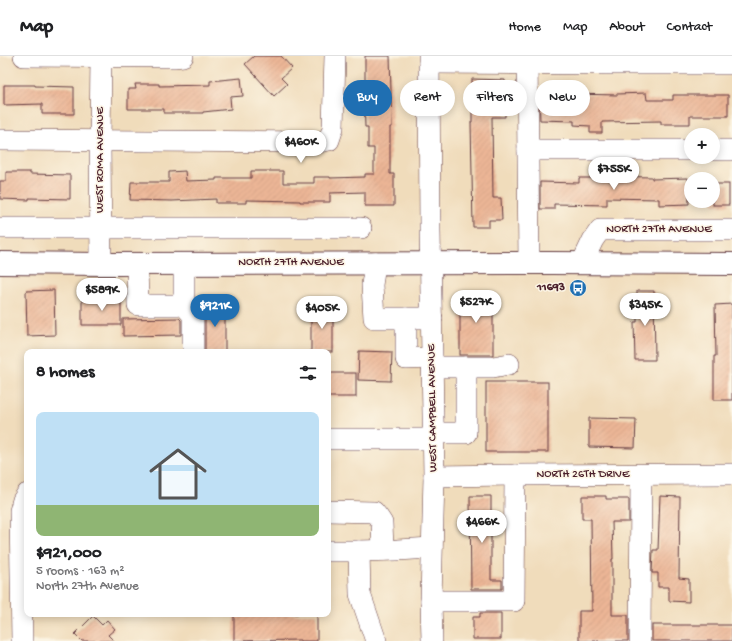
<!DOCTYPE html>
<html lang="en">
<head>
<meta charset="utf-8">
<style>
	:root { --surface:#fff; --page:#f6f6f6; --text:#202124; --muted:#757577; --line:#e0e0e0; --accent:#1f6fb2 }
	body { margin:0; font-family:"Gochi Hand",sans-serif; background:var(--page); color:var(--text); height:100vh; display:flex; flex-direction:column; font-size:15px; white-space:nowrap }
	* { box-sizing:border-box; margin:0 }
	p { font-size:13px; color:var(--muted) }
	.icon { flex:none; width:22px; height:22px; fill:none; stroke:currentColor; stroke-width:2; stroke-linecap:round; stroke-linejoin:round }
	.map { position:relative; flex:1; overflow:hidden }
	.drawer { position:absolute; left:24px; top:293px; width:307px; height:268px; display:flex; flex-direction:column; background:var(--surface); border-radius:8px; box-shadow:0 2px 10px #0003 }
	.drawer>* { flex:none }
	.top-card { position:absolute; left:343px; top:24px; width:329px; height:36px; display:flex; gap:8px }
	.buttons { position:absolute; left:684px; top:72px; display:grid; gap:8px }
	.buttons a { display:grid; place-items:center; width:36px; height:36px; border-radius:50%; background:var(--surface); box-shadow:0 2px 10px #0003; font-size:20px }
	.price { position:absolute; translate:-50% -34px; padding:0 9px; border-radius:14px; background:#fff; color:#222; font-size:13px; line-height:26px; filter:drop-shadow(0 1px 2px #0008) }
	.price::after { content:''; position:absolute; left:50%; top:24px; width:12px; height:9px; margin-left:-6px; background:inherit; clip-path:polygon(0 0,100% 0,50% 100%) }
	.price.active { background:var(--accent); color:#fff }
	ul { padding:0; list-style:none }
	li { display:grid; align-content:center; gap:8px; height:212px; padding:0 12px }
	li span { display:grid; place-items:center; height:124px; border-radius:8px; color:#555 }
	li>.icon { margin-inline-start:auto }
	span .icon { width:72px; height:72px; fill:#fffc; stroke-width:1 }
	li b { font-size:17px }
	h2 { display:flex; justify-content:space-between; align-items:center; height:48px; padding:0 12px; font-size:17px }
	.tag { padding:0 14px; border-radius:18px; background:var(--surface); box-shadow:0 2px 10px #0003; font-size:14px; line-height:36px }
	.tag.active { background:var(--accent); color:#fff }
	header { display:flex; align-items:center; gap:24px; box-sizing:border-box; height:56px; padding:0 20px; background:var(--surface); border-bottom:1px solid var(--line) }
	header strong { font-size:19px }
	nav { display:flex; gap:22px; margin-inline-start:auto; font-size:14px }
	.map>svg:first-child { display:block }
	.building { fill:url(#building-hatch) }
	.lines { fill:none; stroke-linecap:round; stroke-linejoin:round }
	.minor-casing { stroke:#633b41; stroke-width:22 }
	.major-casing { stroke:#633b41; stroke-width:24 }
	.minor { stroke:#fff; stroke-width:21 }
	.major { stroke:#fff; stroke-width:22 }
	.labels { text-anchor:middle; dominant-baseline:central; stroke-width:3; stroke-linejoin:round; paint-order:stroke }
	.street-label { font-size:12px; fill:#4a1f2b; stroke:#fcf5e5 }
	.poi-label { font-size:12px; font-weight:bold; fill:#4a1f2b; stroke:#fcf5e5; text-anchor:end }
</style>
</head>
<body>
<header>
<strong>Map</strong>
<nav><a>Home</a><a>Map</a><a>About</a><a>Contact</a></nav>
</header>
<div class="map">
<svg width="732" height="585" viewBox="0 0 732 585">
	<defs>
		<pattern id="building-hatch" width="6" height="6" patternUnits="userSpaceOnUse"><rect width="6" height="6" fill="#ecb696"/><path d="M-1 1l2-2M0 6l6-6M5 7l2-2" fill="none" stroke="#cc9c81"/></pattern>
	</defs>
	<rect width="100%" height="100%" fill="#fcf5e5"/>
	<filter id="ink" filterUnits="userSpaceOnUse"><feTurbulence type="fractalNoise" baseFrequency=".025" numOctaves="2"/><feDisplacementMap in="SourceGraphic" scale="8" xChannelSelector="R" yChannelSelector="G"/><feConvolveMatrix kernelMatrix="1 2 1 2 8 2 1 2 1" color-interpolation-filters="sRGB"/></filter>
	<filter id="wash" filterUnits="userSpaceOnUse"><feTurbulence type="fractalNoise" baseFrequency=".012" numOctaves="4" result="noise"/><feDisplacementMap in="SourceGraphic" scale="16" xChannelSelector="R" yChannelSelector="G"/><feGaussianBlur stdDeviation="0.9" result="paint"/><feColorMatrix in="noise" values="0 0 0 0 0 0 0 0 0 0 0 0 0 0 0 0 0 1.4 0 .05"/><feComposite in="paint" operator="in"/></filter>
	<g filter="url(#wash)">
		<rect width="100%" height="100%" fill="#f0dcbb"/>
		<g id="blocks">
			<g class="building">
				<polygon points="254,0 281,0 292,12 281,22 287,28 274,40 245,8"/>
				<polygon points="365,0 390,0 392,71 390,71 390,118 394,118 394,150 365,150 365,136 330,137 330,146 300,146 300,145 246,144 246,147 216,147 216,143 172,145 130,144 131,126 169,126 169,116 185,115 186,125 216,124 216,122 251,122 251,115 283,115 283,127 314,127 314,121 330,121 330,122 365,121 365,118 374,118 374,92 368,92 368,71 365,71 364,40 365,40"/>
				<polygon points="241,22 243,40 230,41 231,53 203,56 203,57 164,57 164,53 128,53 128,33 136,33 135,28 159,28 159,30 210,29 210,25"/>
				<polygon points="472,23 505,24 505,61 492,61 493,142 501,142 502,164 489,164 489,171 473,171 471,66 472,66"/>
				<polygon points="4,29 35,29 35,30 74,31 74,58 42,58 42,48 4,49"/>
				<polygon points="539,36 572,37 572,38 618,39 617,38 646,37 647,44 673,44 673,39 728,39 728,60 690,60 690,68 661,68 661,65 602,66 602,77 590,77 590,70 574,69 574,65 540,64"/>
				<polygon points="6,116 30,116 30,118 70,119 70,143 29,142 29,144 0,143 0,125 6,125"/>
				<polygon points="599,120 652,121 652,123 688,122 689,148 659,149 659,143 607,142 607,149 554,148 554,153 540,153 540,126 579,127 579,122 599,122"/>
				<rect x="713" y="128" width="16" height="21"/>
				<polygon points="54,234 55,279 27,280 26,235"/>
				<polygon points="637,235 654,235 655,304 635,304 634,266 637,266"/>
				<rect x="460" y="237" width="33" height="62"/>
				<polygon points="121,242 121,269 82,269 82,243"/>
				<polygon points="201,248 225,248 225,296 205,296 205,259"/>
				<polygon points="732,248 732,344 714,344 714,300 716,300 715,249"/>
				<rect x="311" y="253" width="22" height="43"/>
				<polygon points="179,262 181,264 181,279 123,280 123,263"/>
				<polygon points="359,295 392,296 391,325 358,324"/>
				<rect x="328" y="317" width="28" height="24"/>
				<rect x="486" y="326" width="62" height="70"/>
				<polygon points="589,362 636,363 635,392 589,391"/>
				<polygon points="470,440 491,440 491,524 502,524 502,533 471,533"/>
				<polygon points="582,440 606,440 606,443 629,443 629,466 612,466 613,503 612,503 612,559 628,559 628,585 579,585 579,555 592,555 591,463 582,463"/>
				<polygon points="660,440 680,441 679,522 689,523 689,546 669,545 669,531 658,531 658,517 652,517 653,494 658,494"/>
				<polygon points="480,557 501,557 501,583 473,583 473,561 480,561"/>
				<polygon points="234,558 317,558 317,585 300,585 300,584 234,585"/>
				<polygon points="93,560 102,569 107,564 115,573 108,579 114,585 82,585 75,578"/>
				<rect x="652" y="569" width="80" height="16"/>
			</g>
		</g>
	</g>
	<g filter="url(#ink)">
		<use href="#blocks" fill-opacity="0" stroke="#633b41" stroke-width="1"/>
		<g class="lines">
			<g class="minor-casing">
				<g id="minor">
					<polyline points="24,0 174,1 183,0"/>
					<polyline points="101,0 100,85 101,208"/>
					<polyline points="429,0 430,174 431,239 434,420 431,545 432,585"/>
					<polyline points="527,0 529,207"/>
					<polyline points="429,7 615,8 732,8"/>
					<polyline points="0,84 319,86 329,84 333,72 335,0"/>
					<polyline points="528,94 691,94"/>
					<polyline points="713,94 732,94"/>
					<polyline points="0,172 361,172"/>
					<polyline points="375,207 372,229 374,262 432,262"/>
					<polyline points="582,207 593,184 600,174 732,174"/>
					<polyline points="137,208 138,249 184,249"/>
					<polyline points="184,208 184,249 193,259 193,296"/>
					<polyline points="406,262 406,303 432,302"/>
					<polyline points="432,311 493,311 509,308"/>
					<polyline points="433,377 466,377 466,311"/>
					<polyline points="328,383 433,383"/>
					<polyline points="434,420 515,419 732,418"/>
					<polyline points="328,455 374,456 378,461 382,467 383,494"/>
					<polyline points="328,495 359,495"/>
					<polyline points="431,545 514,545 515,419"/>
					<polyline points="22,585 20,455 23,444 27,438"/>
					<polyline points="376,585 360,538 359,495 397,494 432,492"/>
					<polyline points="640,585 641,419"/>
				</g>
			</g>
			<g class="major-casing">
				<polyline id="major" points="0,207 101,208 550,207 732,208"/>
			</g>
			<use href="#minor" class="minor"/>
			<use href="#major" class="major"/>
		</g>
	</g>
	<defs>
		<g id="bus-disc" transform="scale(0.9)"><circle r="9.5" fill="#1f6fb2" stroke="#fcf5e5"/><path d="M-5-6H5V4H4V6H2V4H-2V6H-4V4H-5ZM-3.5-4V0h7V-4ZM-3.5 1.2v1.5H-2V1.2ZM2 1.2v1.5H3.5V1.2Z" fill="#fff"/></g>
	</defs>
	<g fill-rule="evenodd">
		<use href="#bus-disc" x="578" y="232"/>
	</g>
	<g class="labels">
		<g class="street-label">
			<text transform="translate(101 104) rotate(-90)">WEST ROMA AVENUE</text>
			<text x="659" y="174">NORTH 27TH AVENUE</text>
			<text x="291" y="207">NORTH 27TH AVENUE</text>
			<text transform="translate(433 352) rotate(-91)">WEST CAMPBELL AVENUE</text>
			<text x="583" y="419">NORTH 26TH DRIVE</text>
		</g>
		<g class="poi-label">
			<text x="565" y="232">11693</text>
		</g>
	</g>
</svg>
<div class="buttons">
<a>+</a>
<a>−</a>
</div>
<b class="price" style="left:301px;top:108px">$460K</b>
<b class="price" style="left:614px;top:135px">$755K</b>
<b class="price" style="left:102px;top:256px">$589K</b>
<b class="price" style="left:476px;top:268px">$527K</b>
<b class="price" style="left:645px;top:271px">$345K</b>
<b class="price active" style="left:215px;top:272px">$921K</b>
<b class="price" style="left:322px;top:274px">$405K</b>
<b class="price" style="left:482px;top:488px">$466K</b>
<div class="top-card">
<a class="tag active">Buy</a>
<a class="tag">Rent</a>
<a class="tag">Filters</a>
<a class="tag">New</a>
</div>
<section class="drawer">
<h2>8 homes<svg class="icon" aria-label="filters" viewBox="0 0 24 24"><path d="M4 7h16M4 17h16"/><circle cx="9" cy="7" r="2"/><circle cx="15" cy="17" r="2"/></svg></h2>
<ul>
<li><span style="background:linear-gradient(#bfe0f5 75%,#8fb573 0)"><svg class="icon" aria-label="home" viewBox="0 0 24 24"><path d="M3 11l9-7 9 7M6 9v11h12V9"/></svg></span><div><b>$921,000</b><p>5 rooms · 163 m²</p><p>North 27th Avenue</p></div></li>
</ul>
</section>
</div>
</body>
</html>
